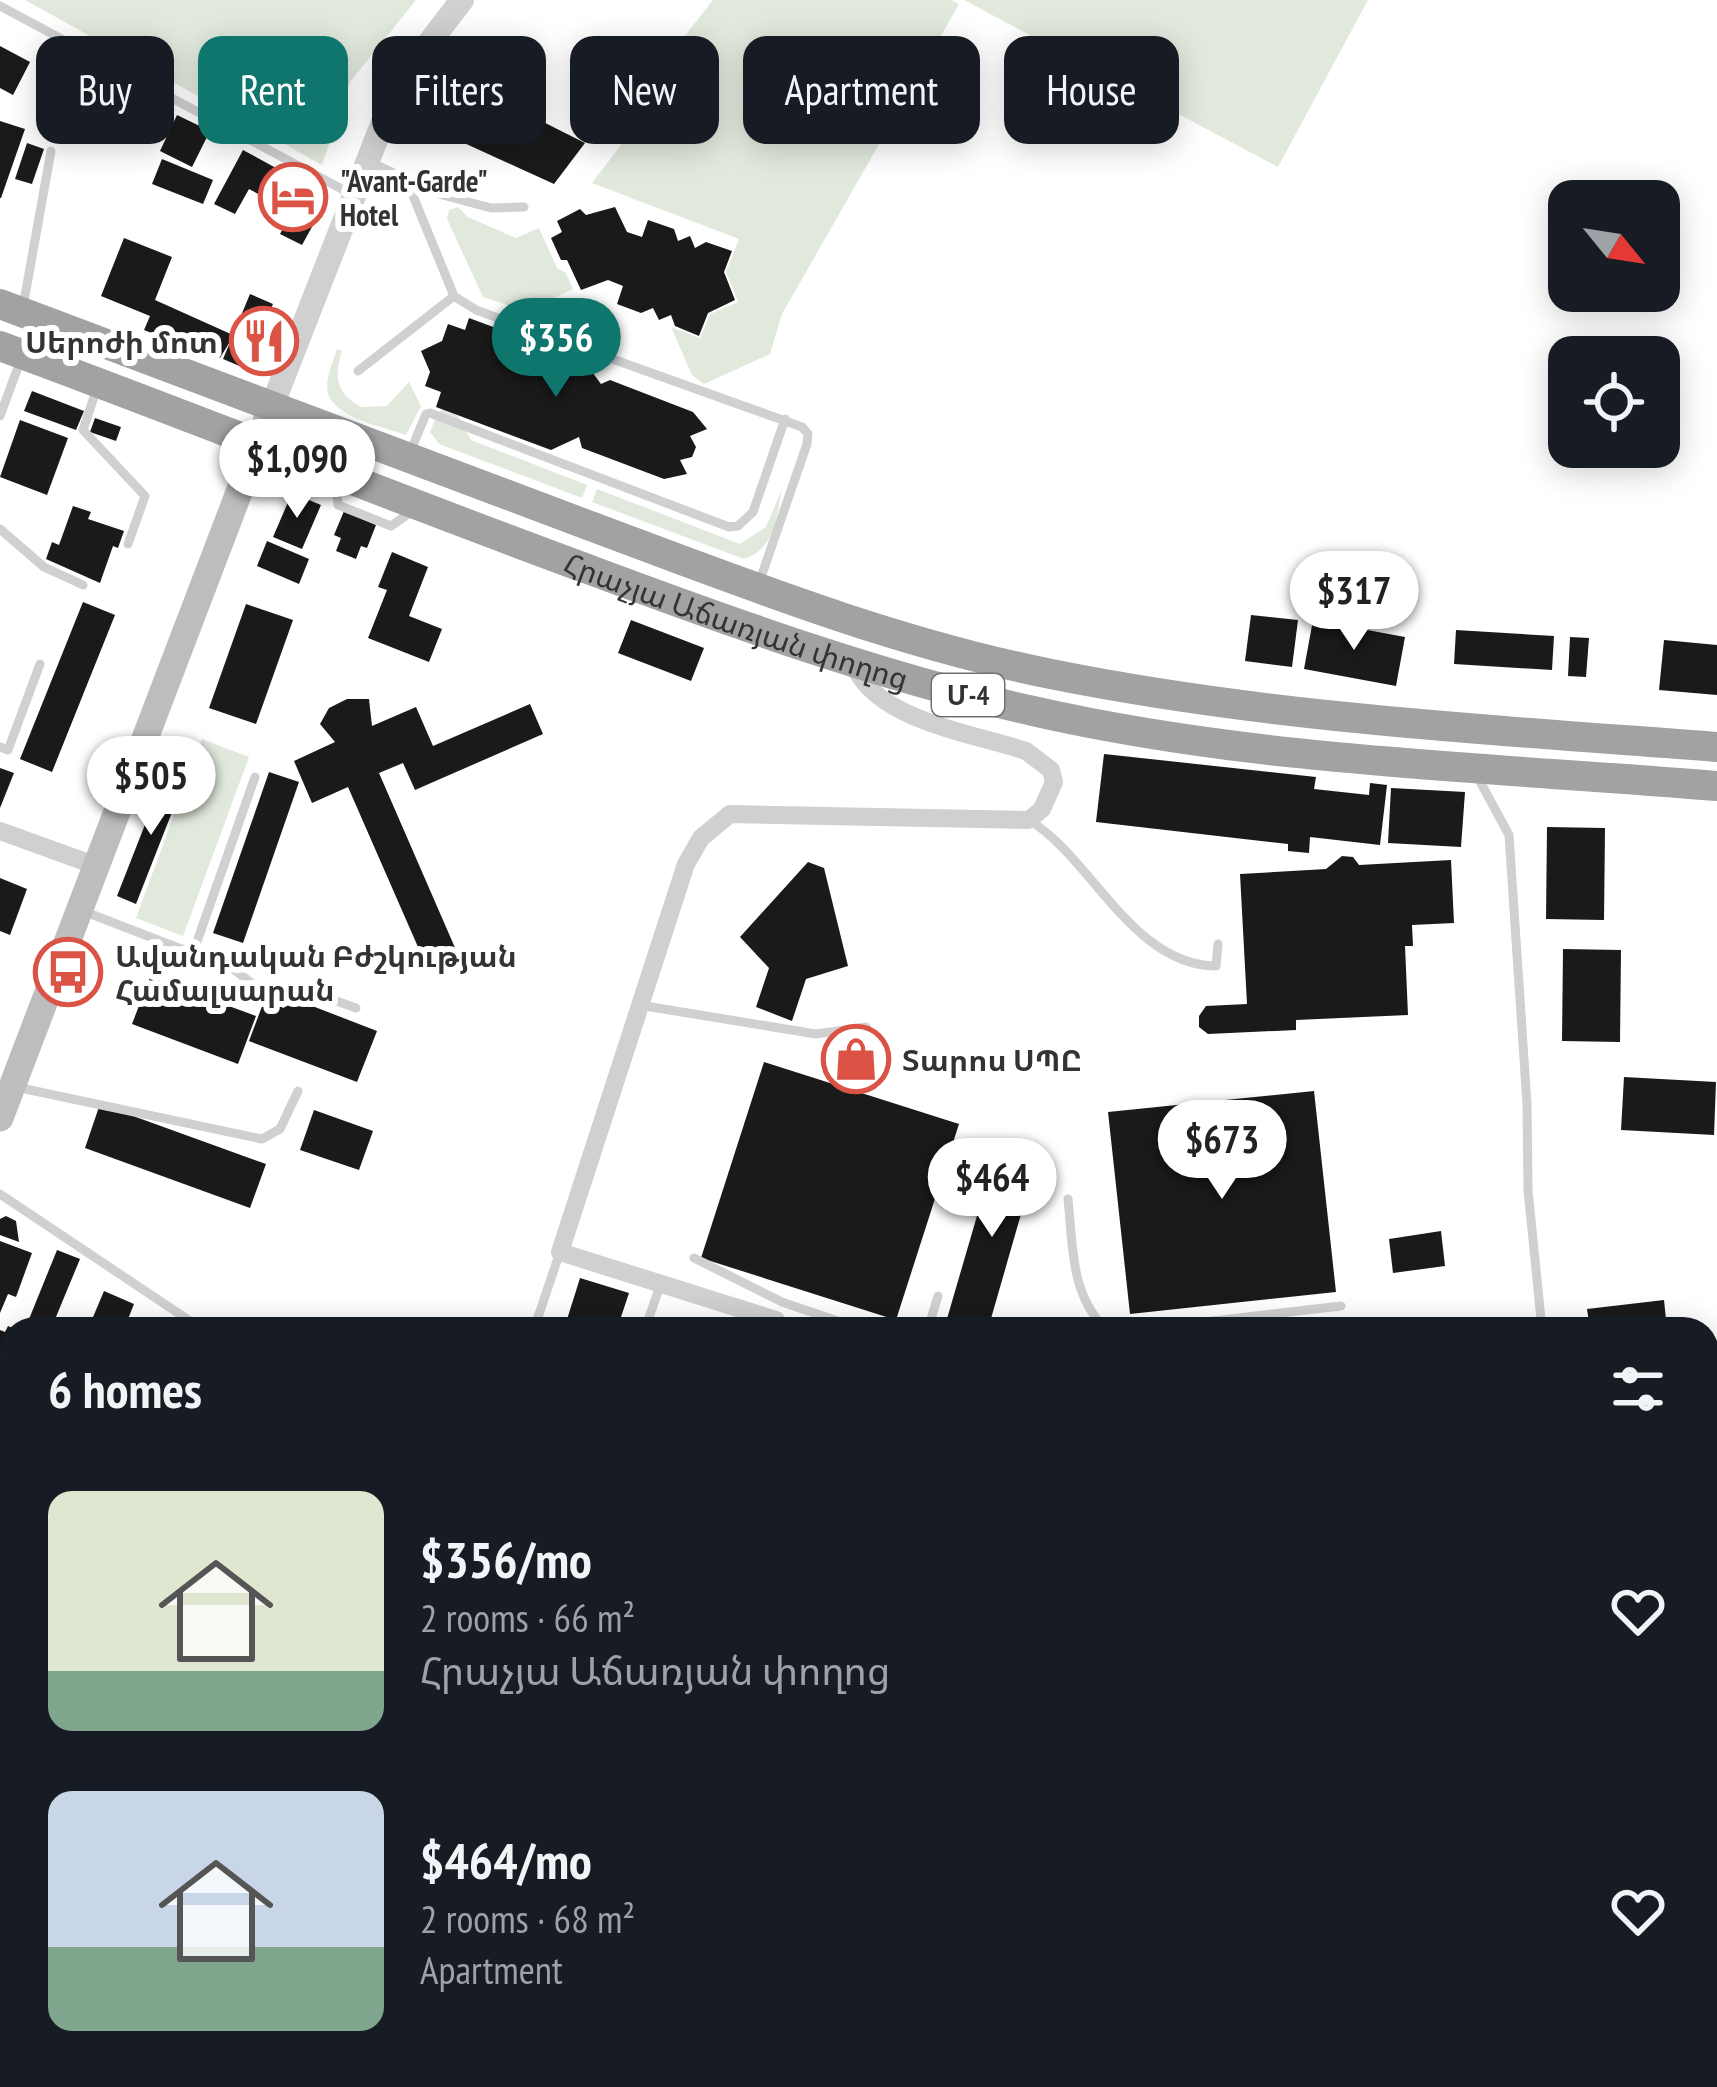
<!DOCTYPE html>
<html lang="en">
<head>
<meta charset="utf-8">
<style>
	:root { --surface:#171b24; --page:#20242c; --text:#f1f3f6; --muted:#9ea1a6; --accent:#0f766e }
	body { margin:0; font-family:"PT Sans Narrow","Noto Sans Armenian",sans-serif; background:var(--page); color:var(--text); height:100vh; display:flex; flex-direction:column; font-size:45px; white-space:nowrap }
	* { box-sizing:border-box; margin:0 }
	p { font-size:39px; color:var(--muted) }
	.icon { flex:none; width:66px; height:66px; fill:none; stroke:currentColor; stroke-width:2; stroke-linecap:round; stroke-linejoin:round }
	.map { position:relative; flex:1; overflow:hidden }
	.sheet { position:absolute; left:0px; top:1317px; width:1719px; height:771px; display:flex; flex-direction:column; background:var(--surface); border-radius:36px 36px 0 0; box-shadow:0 6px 30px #0003 }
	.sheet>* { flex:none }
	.top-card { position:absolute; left:36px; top:36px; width:1647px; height:108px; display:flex; gap:24px }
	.needle { width:78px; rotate:120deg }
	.controls { position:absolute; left:1548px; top:180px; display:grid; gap:24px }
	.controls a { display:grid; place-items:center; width:132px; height:132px; border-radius:24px; background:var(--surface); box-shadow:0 6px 30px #0003; font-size:60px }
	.price { position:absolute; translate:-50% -102px; padding:0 27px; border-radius:42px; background:#fff; color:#222; font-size:39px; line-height:78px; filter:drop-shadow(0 3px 6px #0008) }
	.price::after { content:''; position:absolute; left:50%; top:72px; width:36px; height:27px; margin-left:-18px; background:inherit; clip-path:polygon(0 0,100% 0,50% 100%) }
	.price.active { background:var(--accent); color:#fff }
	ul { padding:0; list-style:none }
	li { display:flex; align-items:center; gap:36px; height:300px; padding:0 48px }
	li span { display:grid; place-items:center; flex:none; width:336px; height:240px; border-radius:24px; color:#555 }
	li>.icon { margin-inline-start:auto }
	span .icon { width:144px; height:144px; fill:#fffc; stroke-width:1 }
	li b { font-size:51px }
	h2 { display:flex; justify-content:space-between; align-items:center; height:144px; padding:0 48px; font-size:51px }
	.tag { padding:0 42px; border-radius:24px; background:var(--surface); box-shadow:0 6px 30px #0003; font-size:42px; line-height:108px }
	.tag.active { background:var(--accent); color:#fff }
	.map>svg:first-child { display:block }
	.green { fill:#e1e9dd }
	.building { fill:#1a1a1a }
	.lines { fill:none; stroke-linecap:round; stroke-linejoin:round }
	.service { stroke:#d0d0d0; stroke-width:9 }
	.minor { stroke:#d0d0d0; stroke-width:18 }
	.tertiary { stroke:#d0d0d0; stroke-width:24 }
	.secondary { stroke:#bdbdbd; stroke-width:27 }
	.trunk { stroke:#a2a2a2; stroke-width:30 }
	.labels { text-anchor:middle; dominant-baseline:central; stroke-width:12; stroke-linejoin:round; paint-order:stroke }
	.shield { fill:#fff; stroke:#707070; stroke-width:3 }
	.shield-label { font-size:27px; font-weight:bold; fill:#333 }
	.poi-label { font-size:30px; font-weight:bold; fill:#333; stroke:#fff; text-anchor:start }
	.street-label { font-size:30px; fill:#333; stroke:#fff }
</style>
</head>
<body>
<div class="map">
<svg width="1717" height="2087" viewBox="0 0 1717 2087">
	<rect width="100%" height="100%" fill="#fff"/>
	<g class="green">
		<polygon points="25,0 416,0 350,82 322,165"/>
		<polygon points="713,0 951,0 959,4 782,314 770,354 704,384 692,375 671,327 700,338 710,314 738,302 726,272 739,239 592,183 666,86 655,74"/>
		<polygon points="964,0 1368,0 1278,167"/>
		<polygon points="458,207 468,217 516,238 539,228 557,268 566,273 573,289 526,311 483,297 447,219 449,210"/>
		<polygon points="576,299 592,335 536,316"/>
		<path d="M 337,349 L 342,351 C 334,376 336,395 362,407 L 387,406 L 409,382 L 421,406 L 406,435 C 384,427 328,417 327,387 C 327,375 333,361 337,349 Z"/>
		<polygon points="446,408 458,416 471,440 587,485 582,498 439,444 430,432 438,412"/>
		<path d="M 597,489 L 740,544 L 766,527 L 782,489 C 776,518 775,549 744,559 L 592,502 Z"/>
		<polygon points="202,739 249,757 183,936 136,918"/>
		<polygon points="1717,1515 1717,1581 1707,1582 1707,1516"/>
	</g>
	<g class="building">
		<polygon points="0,46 30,62 13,95 0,88"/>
		<polygon points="458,79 585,143 554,184 427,126"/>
		<polygon points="177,115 210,131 192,167 160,151"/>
		<polygon points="0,121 25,129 1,198 0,198"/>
		<polygon points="27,143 44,149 32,184 15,179"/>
		<polygon points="243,150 322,193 323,207 302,245 280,234 292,212 249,189 235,214 214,204"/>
		<polygon points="162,159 213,180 203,204 152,184"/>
		<polygon points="615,207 627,232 642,237 648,220 674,229 678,241 690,236 695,248 706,242 732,251 724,272 735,300 708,313 699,336 675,326 671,315 659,320 653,308 641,313 617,304 623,286 608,280 581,290 567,260 561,260 551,238 562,232 557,221 580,209 586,215"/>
		<polygon points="124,238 172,257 155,300 233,335 250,294 273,304 254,347 270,354 261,375 223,359 231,340 220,358 175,338 174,342 144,330 150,316 101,296"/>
		<polygon points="469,318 584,361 601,384 610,380 693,412 707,429 690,436 696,447 692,457 680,460 687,474 664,479 582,448 579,437 551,450 436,407 441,392 425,386 430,372 421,351 442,341 448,324 465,330"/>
		<polygon points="32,391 84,411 76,430 24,411"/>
		<polygon points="95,418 121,427 116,441 90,432"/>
		<polygon points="20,420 68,438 47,495 0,477"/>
		<polygon points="292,493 321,505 302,549 273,537"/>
		<polygon points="73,506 91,512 88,519 124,531 118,548 113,546 100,583 46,559 52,542 59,545"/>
		<polygon points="344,511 376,525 367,548 361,546 356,559 336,551 341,538 334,535"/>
		<polygon points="267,541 309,559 299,584 257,566"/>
		<polygon points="392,552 428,567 409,616 442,629 429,662 368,638 387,590 378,587"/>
		<polygon points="83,602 115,615 52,772 20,759"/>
		<polygon points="246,604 293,620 256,724 209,708"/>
		<polygon points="1251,615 1298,620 1292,667 1245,661"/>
		<polygon points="631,620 704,648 691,681 618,653"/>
		<polygon points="1313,620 1405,637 1396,686 1304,669"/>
		<polygon points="1456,630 1554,636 1552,670 1454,664"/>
		<polygon points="1570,637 1589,638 1586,677 1568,676"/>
		<polygon points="1664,640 1717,645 1717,695 1659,690"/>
		<polygon points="347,699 369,699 372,726 416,707 433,746 530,704 543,734 415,790 403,763 379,773 456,950 425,963 348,787 312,803 294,761 335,742 320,724 329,708"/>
		<polygon points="1104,754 1316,777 1314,789 1369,795 1370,783 1387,785 1380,845 1310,837 1309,853 1288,851 1288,844 1096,822"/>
		<polygon points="0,768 14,773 0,808"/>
		<polygon points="166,771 185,779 136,904 117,896"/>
		<polygon points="269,772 299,782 243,943 213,933"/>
		<polygon points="1391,788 1465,792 1461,847 1388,843"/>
		<polygon points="1547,827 1605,828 1604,920 1546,919"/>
		<polygon points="1342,856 1353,857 1359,865 1451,860 1454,923 1412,925 1413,946 1405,946 1408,1015 1296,1020 1296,1030 1208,1034 1199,1027 1199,1016 1206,1006 1247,1004 1240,874 1326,869"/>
		<polygon points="808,862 824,868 848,966 806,979 792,1021 756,1007 769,968 740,937"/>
		<polygon points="0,878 27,889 10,935 0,931"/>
		<polygon points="1563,949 1621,950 1620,1042 1562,1041"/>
		<polygon points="150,977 256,1016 238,1064 132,1024"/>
		<polygon points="289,997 377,1031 357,1082 249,1041 264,1001 284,1008"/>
		<polygon points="764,1062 959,1124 896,1320 701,1258"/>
		<polygon points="1624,1077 1716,1082 1714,1135 1621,1130"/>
		<polygon points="1314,1091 1336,1292 1130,1314 1108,1112"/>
		<polygon points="100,1104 266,1164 250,1208 85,1148"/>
		<polygon points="314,1110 373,1131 359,1170 300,1150"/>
		<polygon points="998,1144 1038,1155 988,1329 944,1329"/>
		<polygon points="6,1216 16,1221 19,1242 0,1235 0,1219"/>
		<polygon points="1441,1231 1445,1266 1393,1273 1389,1239"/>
		<polygon points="0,1241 32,1253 16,1297 8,1294 0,1313"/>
		<polygon points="57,1250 80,1259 51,1329 25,1329"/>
		<polygon points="580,1278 629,1293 617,1329 564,1329"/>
		<polygon points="104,1291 134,1304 124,1329 88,1329"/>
		<polygon points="1664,1300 1667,1329 1590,1329 1587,1309"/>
		<polygon points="8,1326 12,1328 12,1356 0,1352 0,1330 5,1332"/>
		<polygon points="0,1514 12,1516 12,1551 0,1549"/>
		<polygon points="1717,1581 1717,1615 1707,1616 1707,1582"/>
		<polygon points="12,1703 12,1753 0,1763 0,1713"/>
		<polygon points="1717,1711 1717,1801 1707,1802 1707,1712"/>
		<polygon points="0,1774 12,1788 12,1808 8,1803 0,1809"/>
		<polygon points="12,1842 12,1893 0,1903 0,1852"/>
		<polygon points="381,2076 443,2076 447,2081 440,2087 390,2087"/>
		<polygon points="504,2076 634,2076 638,2081 630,2087 490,2087"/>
		<polygon points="661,2076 740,2076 732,2087 676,2087"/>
	</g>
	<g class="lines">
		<g class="service">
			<polyline points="0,6 353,195"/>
			<polyline points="372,163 394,173 409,186 454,296 476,310 802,427 808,434 807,444 759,583"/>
			<polyline points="409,186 491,208 524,207"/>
			<polyline points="23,307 51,151"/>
			<polyline points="358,371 454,296"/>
			<polyline points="97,388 83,430 145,496 128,544"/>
			<polyline points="0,416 21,359"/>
			<polyline points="411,450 426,414 430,413 729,527 738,526 753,512 785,419"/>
			<polyline points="336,483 338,505 391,526 411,512"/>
			<polyline points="0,529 44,567 83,585"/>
			<polyline points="0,747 8,750 40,664"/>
			<polyline points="1476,774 1509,835 1527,1104 1528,1190 1542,1329"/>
			<path d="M 1029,820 C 1092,858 1132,965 1216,966 L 1218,944"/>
			<polyline points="83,911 233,969 257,987 314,993 356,1008"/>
			<polyline points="193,953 255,777"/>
			<polyline points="639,1005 816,1034 866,1027"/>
			<polyline points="16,1087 262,1139 280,1129 298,1091"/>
			<polyline points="0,1194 202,1329"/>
			<path d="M 1068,1199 C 1073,1245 1070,1295 1106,1329"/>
			<polyline points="694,1258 782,1302 861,1329"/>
			<polyline points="534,1329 560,1252"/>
			<polyline points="645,1329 661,1283"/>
			<polyline points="928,1329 938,1296"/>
			<polyline points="1145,1329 1341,1306"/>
			<polyline points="1707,1672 1717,1671"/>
			<polyline points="1707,1821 1717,1820"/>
			<polyline points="305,2076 306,2087"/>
			<polyline points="1242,2076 1246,2087"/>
			<polyline points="1263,2076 1286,2087"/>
			<polyline points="1605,2087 1678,2077"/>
		</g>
		<g class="minor">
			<polyline points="0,831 94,865"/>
			<path d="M 782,1329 L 776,1320 L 560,1252 L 686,864 L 701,838 L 730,814 L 1029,820 L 1042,809 L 1054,782 L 1051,770 L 1026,751 C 972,733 874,720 853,663"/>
			<polyline points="1176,2076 1177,2087"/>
		</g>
		<g class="tertiary">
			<polyline points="272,406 390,104 419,56 462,0"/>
			<polyline points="1707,1459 1717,1458"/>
		</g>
		<polyline class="secondary" points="0,1118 272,406"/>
		<g class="trunk">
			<path d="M 0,304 C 195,377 390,451 585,524 C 738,581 891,642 1051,674 C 1269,718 1495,730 1717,747"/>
			<path id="s1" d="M 0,346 C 198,419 394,498 593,571 C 738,625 882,677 1033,711 C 1257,762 1489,767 1717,786"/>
		</g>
	</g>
	<defs>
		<g id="hotel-ring" transform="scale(3.45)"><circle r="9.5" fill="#fff" stroke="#da5345" stroke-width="1.5"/><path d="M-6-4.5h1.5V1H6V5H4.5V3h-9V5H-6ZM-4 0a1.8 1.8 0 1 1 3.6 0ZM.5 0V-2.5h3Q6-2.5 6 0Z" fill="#da5345"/></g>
		<g id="restaurant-ring" transform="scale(3.45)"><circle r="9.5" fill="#fff" stroke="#da5345" stroke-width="1.5"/><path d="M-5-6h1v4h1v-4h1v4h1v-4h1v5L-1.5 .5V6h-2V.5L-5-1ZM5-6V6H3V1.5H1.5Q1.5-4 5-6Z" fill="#da5345"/></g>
		<g id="bus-ring" transform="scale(3.45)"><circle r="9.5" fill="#fff" stroke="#da5345" stroke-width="1.5"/><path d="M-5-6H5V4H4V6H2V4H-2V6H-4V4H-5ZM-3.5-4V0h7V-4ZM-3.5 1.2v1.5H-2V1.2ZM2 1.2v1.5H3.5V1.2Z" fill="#da5345"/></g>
		<g id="shop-ring" transform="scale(3.45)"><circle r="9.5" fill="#fff" stroke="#da5345" stroke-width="1.5"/><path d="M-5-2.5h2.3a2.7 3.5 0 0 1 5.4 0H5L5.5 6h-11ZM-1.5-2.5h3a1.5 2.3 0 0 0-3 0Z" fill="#da5345"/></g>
	</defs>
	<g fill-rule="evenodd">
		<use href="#hotel-ring" x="293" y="197"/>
		<use href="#restaurant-ring" x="264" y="341"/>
		<use href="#bus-ring" x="68" y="972"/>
		<use href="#shop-ring" x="856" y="1059"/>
	</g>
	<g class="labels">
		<rect class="shield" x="932" y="674" width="72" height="42" rx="9"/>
		<g class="shield-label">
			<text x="968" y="695">Մ-4</text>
		</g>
		<g class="poi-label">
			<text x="340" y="180">"Avant-Garde"<tspan x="340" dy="34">Hotel</tspan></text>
			<text x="218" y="341" text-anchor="end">Սերոժի մոտ</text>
			<text x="115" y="955">Ավանդական Բժշկության<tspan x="115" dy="34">Համալսարան</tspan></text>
			<text x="902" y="1059">Տարոս ՍՊԸ</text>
		</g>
		<g class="street-label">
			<text stroke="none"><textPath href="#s1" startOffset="786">Հրաչյա Աճառյան փողոց</textPath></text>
		</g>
	</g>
</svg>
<div class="controls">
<a><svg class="needle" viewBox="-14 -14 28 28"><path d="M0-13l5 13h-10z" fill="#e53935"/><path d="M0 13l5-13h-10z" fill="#9ea1a6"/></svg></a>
<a><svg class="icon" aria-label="locate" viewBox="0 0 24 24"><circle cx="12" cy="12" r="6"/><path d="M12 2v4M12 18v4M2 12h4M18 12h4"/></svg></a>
</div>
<b class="price active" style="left:556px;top:400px">$356</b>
<b class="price" style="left:297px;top:521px">$1,090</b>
<b class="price" style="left:1354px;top:653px">$317</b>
<b class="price" style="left:151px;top:838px">$505</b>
<b class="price" style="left:1222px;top:1202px">$673</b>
<b class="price" style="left:992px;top:1240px">$464</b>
<div class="top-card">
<a class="tag">Buy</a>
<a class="tag active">Rent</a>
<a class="tag">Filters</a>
<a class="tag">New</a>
<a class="tag">Apartment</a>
<a class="tag">House</a>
</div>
<section class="sheet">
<h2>6 homes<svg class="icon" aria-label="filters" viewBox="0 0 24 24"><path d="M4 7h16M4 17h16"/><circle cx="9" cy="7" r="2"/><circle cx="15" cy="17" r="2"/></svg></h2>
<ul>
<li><span style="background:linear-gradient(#dfe7d0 75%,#7fa58c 0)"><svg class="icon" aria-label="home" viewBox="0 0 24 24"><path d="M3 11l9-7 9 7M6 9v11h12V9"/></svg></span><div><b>$356/mo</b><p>2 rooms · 66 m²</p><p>Հրաչյա Աճառյան փողոց</p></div><svg class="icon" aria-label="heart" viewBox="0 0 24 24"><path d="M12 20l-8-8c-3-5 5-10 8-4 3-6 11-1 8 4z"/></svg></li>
<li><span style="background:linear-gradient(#c9d6e8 65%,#7fa58c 0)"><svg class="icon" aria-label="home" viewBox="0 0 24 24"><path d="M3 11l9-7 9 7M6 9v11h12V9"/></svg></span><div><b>$464/mo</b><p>2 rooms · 68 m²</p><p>Apartment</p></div><svg class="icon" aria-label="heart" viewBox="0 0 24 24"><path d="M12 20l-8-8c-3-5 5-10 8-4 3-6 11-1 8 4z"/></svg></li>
</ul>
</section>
</div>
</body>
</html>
